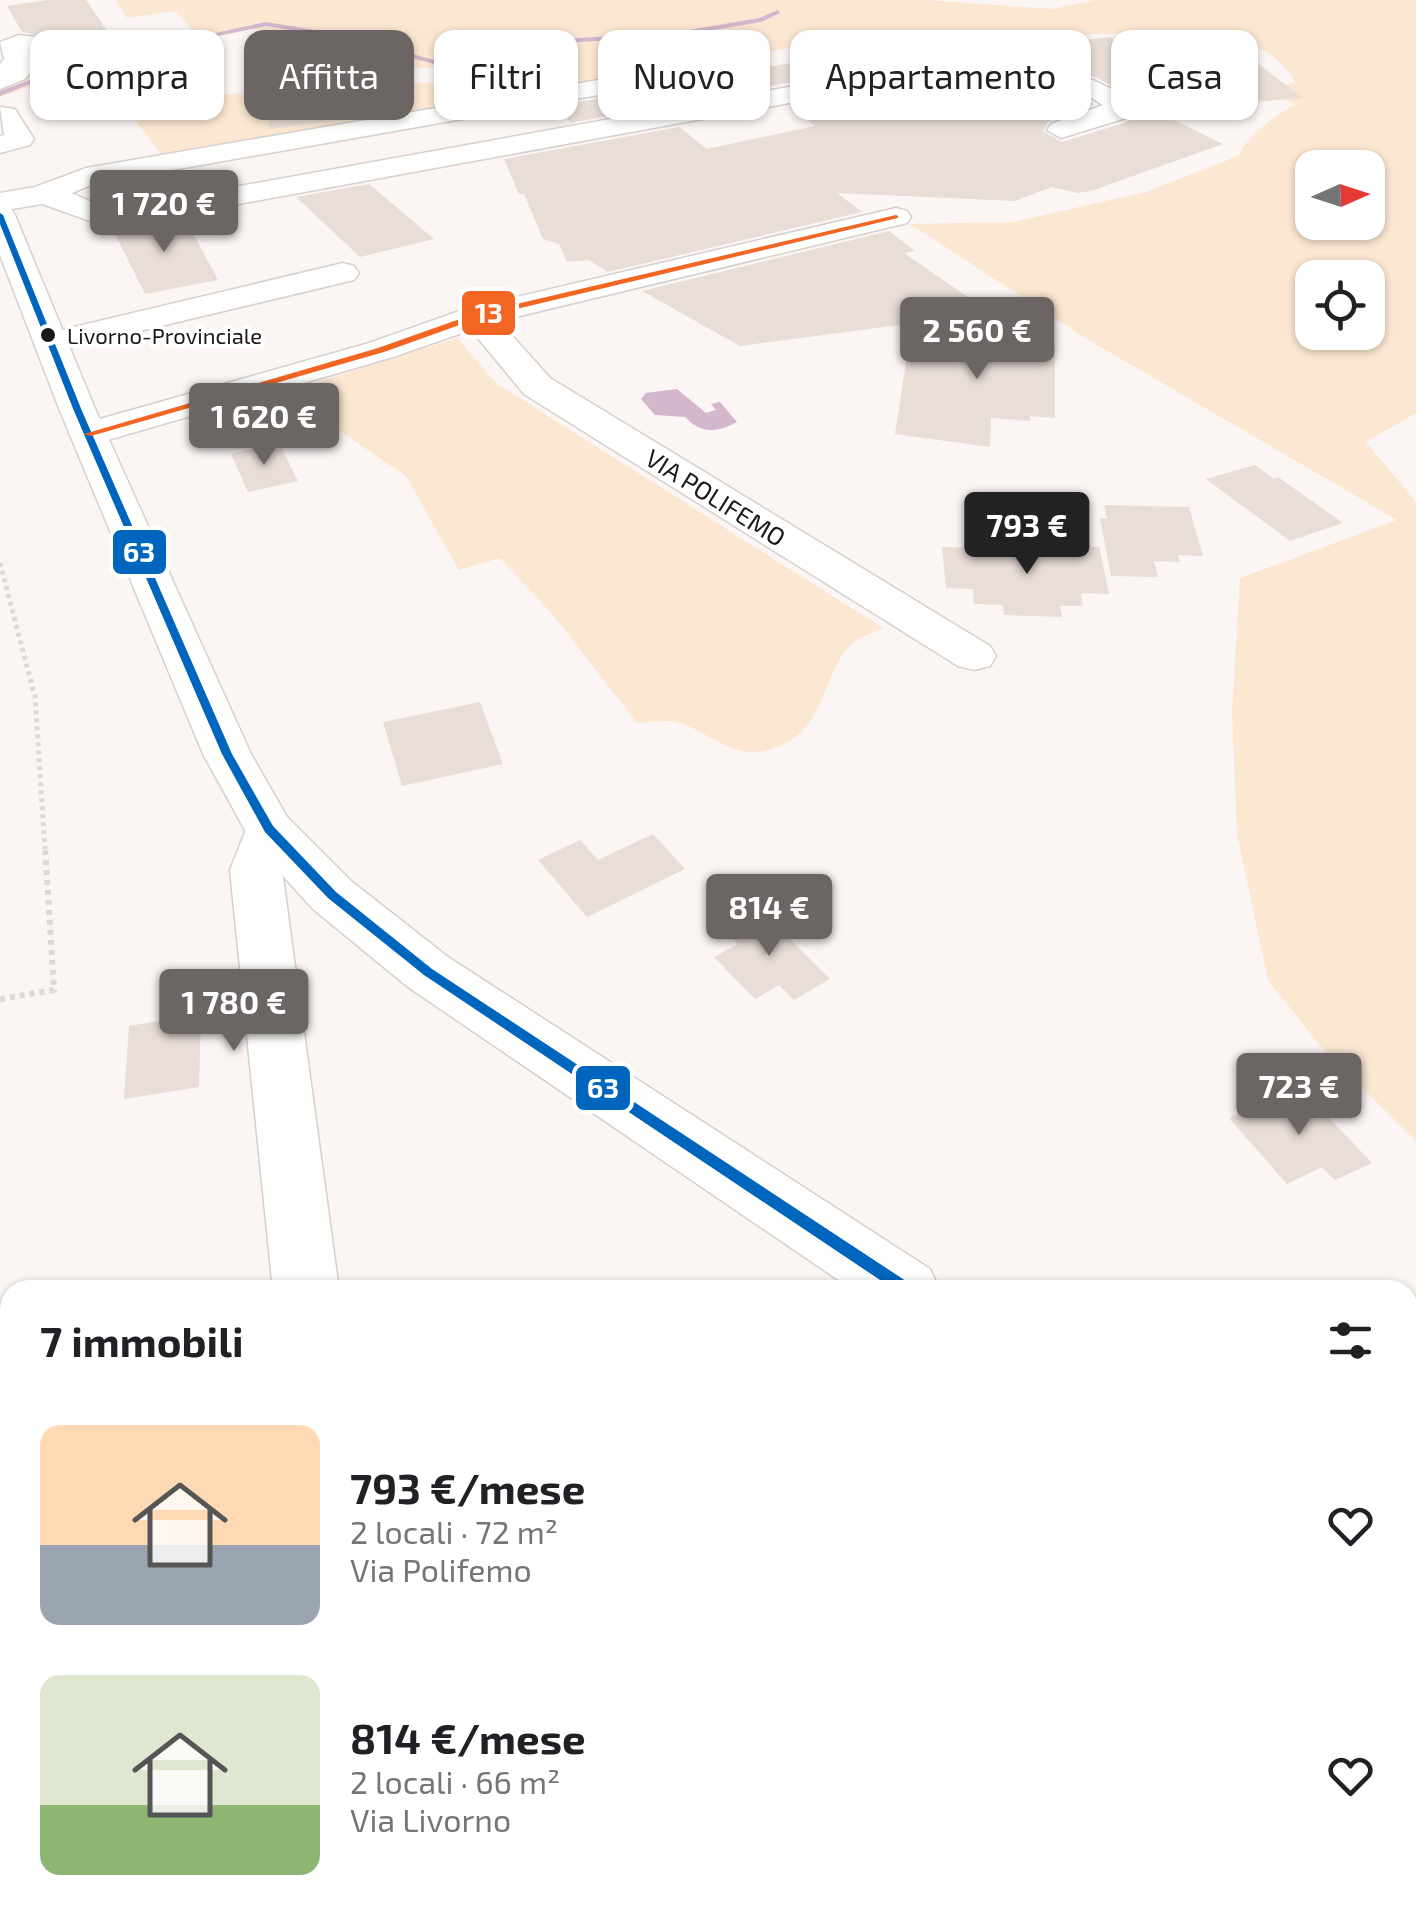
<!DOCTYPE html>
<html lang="it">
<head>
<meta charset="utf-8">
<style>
	:root { --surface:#fff; --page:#f6f6f6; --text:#202124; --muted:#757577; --accent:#6b6564 }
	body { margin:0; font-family:"Exo 2",sans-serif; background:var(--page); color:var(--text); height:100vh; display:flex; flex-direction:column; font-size:38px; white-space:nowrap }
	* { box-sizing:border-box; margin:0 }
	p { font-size:32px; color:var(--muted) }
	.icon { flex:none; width:55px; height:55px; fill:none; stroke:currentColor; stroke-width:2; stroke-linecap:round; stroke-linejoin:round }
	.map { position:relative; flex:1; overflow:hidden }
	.sheet { position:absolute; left:0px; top:1280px; width:1418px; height:642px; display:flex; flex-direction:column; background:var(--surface); border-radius:30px 30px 0 0; box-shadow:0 2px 8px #0004 }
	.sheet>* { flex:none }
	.banner { position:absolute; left:30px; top:30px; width:1358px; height:90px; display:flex; gap:20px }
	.needle { width:65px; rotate:87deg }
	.buttons { position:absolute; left:1295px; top:150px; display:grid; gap:20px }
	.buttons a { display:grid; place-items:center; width:90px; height:90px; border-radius:20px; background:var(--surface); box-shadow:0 2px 8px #0004; font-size:50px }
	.price { position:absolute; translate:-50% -85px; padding:0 22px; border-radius:10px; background:var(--accent); color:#fff; font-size:32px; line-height:65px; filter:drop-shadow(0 2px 5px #0008) }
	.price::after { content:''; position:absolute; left:50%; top:60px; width:30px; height:22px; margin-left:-15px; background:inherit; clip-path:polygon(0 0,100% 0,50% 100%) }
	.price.active { background:#222; color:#fff }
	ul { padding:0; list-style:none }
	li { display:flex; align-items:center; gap:30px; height:250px; padding:0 40px }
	li span { display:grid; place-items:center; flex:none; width:280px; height:200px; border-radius:20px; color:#555 }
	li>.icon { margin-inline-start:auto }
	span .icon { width:120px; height:120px; fill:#fffc; stroke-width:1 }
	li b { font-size:42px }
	h2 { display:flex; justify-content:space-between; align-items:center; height:120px; padding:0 40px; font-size:42px }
	.chip { padding:0 35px; border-radius:20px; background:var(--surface); box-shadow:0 2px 8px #0004; font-size:35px; line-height:90px }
	.chip.active { background:var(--accent); color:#fff }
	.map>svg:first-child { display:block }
	.green { fill:#fbe7d2; fill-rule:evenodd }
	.water { fill:#d4b6cd }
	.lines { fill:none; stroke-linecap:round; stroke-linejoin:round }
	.stream { fill:#d4b6cd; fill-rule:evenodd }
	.building { fill:#e9ddd7 }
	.minor-casing { stroke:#d7d0d0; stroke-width:3 }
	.major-casing { stroke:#d7d0d0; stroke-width:3 }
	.path-far1 { stroke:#dcd9d9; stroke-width:5; stroke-dasharray:4 4; stroke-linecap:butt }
	.path { stroke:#dcd9d9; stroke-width:6; stroke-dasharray:5 5; stroke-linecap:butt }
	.minor { fill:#fefefd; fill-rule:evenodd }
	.major { fill:#fefefd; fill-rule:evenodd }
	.bus-1-casing { stroke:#fff; stroke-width:8 }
	.bus-2-casing { stroke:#fff; stroke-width:8 }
	.bus-1 { fill:#0065bd; fill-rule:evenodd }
	.bus-2 { fill:#f26522; fill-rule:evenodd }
	.bus-dot { fill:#1e1717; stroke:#fff; stroke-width:4 }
	.labels { text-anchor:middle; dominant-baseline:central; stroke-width:8; stroke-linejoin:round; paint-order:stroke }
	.far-bus-label { font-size:22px; fill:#1e1717; stroke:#fff; text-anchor:start }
	.far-street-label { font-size:25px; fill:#1e1717; stroke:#fff }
	.line-badge { stroke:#fff; stroke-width:4 }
	.badge-label { font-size:28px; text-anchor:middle; font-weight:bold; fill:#fff }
</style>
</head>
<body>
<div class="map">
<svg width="1416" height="1922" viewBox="0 0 1416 1922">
	<rect width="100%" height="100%" fill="#fbf5f4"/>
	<g class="green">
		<path d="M 115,0 L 926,0 L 1053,9 L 1095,0 L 1416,0 L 1416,413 L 1366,442 L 1416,502 L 1416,1141 L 1323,1049 L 1268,980 L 1237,833 L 1232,713 L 1240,578 L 1397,520 L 1087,339 L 910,224 L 1013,222 L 1146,192 L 1238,156 C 1247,137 1276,114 1295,105 L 1273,89 L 1295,82 C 1275,48 1250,44 1214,31 L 829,41 L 165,159 L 126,108 L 295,86 L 476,81 L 515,74 L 506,67 L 480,65 L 419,68 L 392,57 L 341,48 L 318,38 L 253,29 L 118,56 L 0,97 L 0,89 L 42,72 L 194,32 L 176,11 L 127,18 ZM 1312,168 L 1368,168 L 1368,222 L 1312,222 ZM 1312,278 L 1368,278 L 1368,332 L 1312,332 Z"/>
		<path d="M 457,338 L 496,383 L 883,628 C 874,632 862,636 855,642 C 819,668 832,731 771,749 C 730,762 710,730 676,722 C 665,719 649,723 637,723 L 553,615 L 500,558 L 459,570 L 406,476 L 300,404 L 288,391 Z"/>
	</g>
	<path class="water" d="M 677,389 L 706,413 L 716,410 L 711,404 L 720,402 L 737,422 C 716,433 702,434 685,417 L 655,415 L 641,399 L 646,393 Z"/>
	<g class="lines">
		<g class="stream">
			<polygon points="778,10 780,13 761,22 672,37 578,42 487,63 438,65 334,37 266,26 102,60 99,58 266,22 334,33 438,61 487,59 578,38 672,33 759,18"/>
			<polygon points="63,68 68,69 0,96 0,91"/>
		</g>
	</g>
	<g class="building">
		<polygon points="48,0 86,0 146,88 61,102 41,67 48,57 40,36 22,32 7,6"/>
		<polygon points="1192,36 1238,48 1303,98 1154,110 1223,144 1091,191 1077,193 1052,187 1015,201 837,193 862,212 608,272 589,260 567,262 559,244 543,239 524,194 519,194 504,159 679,127 707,149 815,126 790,107 882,90 917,88 1086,99 1094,104 1048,122 1043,131 1062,142 1127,122 1133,111 1130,95 1093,76 917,64 881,66 765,87 742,70 826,58 834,51 866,52 884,65 1110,37 1134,56"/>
		<polygon points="312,54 325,64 369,63 363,117 270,129 256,63"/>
		<polygon points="642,91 653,108 570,123 561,105"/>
		<polygon points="163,176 173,194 98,200 92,188"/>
		<polygon points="369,184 434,239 360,257 296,197"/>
		<polygon points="185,218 218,280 145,294 111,226"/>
		<polygon points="889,231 915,251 904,253 991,313 740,346 642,291"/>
		<polygon points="992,314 1006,323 1017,320 1055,345 1055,418 1030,416 1030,421 991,418 990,447 895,434 908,350"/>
		<polygon points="279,443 298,481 248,492 231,454"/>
		<polygon points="1255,465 1274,479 1278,477 1343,523 1290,541 1206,479"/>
		<polygon points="1104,505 1189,507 1203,556 1178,555 1180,562 1154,561 1158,577 1111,576 1100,518 1107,519"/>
		<polygon points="1013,544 1099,547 1109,594 1081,593 1083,606 1060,606 1062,617 1004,615 1003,605 974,604 973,589 946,588 942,547 1014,549"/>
		<polygon points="480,702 503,764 402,786 383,722"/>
		<polygon points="653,834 685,869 587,917 538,860 580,840 598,860"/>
		<polygon points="761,910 830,979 794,1000 779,985 755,999 714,957 738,944 724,930"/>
		<polygon points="201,1014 199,1087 124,1099 129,1026"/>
		<polygon points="1299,1086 1372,1163 1335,1180 1322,1167 1287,1184 1229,1118"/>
	</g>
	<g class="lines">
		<g class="minor-casing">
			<g id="minor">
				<polygon points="19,35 36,37 44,58 25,79 0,89 0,64 4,59 0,42"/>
				<polygon points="709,61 722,69 718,74 93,184 72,193 96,204 146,203 882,70 917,68 1093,80 1126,96 1129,112 1126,118 1061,138 1047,130 1051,124 1103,105 1087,95 917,84 882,86 146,221 96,223 42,204 0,211 0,193 35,187 86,168"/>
				<polygon points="0,107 15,109 34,139 30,145 0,153 0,136 4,135"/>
				<polygon points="896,208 907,211 911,217 907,223 499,321 550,378 990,646 996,656 990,666 974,670 958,666 524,394 471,330 393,357 101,442 88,445 75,442 69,434 75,426 369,343 465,309"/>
				<polygon points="343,263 354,266 359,273 354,280 52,352 40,349 35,342 40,335"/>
				<polygon points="269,811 287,817 294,829 282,870 339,1290 273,1290 230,870 251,817"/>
				<polygon points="212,1912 298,1912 296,1922 210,1922"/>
			</g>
		</g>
		<g class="major-casing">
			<g id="major">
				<polygon points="0,206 11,209 15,215 96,411 251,754 287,817 351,881 448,957 930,1269 940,1290 853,1290 408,987 313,909 251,841 203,754 60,411 0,255"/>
				<polygon points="1408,1604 1416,1608 1416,1688 1408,1684"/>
			</g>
		</g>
		<polyline class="path-far1" points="0,563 35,697 45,849"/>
		<polyline class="path" points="0,999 54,990 45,846"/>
		<use href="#minor" class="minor"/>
		<use href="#major" class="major"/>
		<g class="bus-1-casing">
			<polygon id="bus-1" points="0,213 3,215 82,411 232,754 273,826 336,892 432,969 912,1285 914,1290 895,1290 424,975 328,898 265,832 222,754 74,411 0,224"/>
		</g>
		<g class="bus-2-casing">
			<polygon id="bus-2" points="896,215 898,216 898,218 479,318 384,352 91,436 84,434 378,348 474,314"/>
		</g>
		<use href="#bus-1" class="bus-1"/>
		<use href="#bus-2" class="bus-2"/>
	</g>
	<circle class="bus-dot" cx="48" cy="335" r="9"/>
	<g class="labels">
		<g class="far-bus-label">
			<text x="67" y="335">Livorno-Provinciale</text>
		</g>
		<g class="far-street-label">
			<text transform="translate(716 497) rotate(32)">VIA POLIFEMO</text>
		</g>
	</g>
	<g class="line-badge">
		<rect x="460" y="289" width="57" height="48" rx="10" fill="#f26522"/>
		<rect x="111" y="528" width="57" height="48" rx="10" fill="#0065bd"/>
		<rect x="574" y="1064" width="58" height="48" rx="10" fill="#0065bd"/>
	</g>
	<g class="badge-label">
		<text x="489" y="323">13</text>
		<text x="139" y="562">63</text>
		<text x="603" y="1098">63</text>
	</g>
</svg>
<div class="buttons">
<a><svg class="needle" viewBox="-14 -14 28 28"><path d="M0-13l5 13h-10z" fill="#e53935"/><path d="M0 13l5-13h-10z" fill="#757577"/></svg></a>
<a><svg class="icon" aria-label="locate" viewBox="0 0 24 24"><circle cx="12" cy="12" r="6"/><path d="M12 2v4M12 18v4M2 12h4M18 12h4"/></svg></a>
</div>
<b class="price" style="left:164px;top:255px">1 720 €</b>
<b class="price" style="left:977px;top:382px">2 560 €</b>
<b class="price" style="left:264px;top:468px">1 620 €</b>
<b class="price active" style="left:1027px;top:577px">793 €</b>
<b class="price" style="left:769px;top:959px">814 €</b>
<b class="price" style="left:234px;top:1054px">1 780 €</b>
<b class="price" style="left:1299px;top:1138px">723 €</b>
<div class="banner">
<a class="chip">Compra</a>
<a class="chip active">Affitta</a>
<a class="chip">Filtri</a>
<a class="chip">Nuovo</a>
<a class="chip">Appartamento</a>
<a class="chip">Casa</a>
</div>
<section class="sheet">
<h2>7 immobili<svg class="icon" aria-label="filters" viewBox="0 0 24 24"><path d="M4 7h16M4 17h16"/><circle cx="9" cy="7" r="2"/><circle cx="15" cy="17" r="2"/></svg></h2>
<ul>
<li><span style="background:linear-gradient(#ffd9b3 60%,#9aa5b1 0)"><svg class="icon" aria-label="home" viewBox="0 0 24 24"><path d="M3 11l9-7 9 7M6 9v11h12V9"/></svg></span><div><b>793 €/mese</b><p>2 locali · 72 m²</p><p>Via Polifemo</p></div><svg class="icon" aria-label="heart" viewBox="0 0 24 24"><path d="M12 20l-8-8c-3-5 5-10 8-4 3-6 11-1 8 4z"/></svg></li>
<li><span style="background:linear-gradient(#dfe7d0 65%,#8fb573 0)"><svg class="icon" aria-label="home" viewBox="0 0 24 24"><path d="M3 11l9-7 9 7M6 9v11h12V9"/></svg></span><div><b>814 €/mese</b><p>2 locali · 66 m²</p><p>Via Livorno</p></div><svg class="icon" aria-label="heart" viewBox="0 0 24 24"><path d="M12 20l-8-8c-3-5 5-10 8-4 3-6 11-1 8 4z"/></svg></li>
</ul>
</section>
</div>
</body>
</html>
